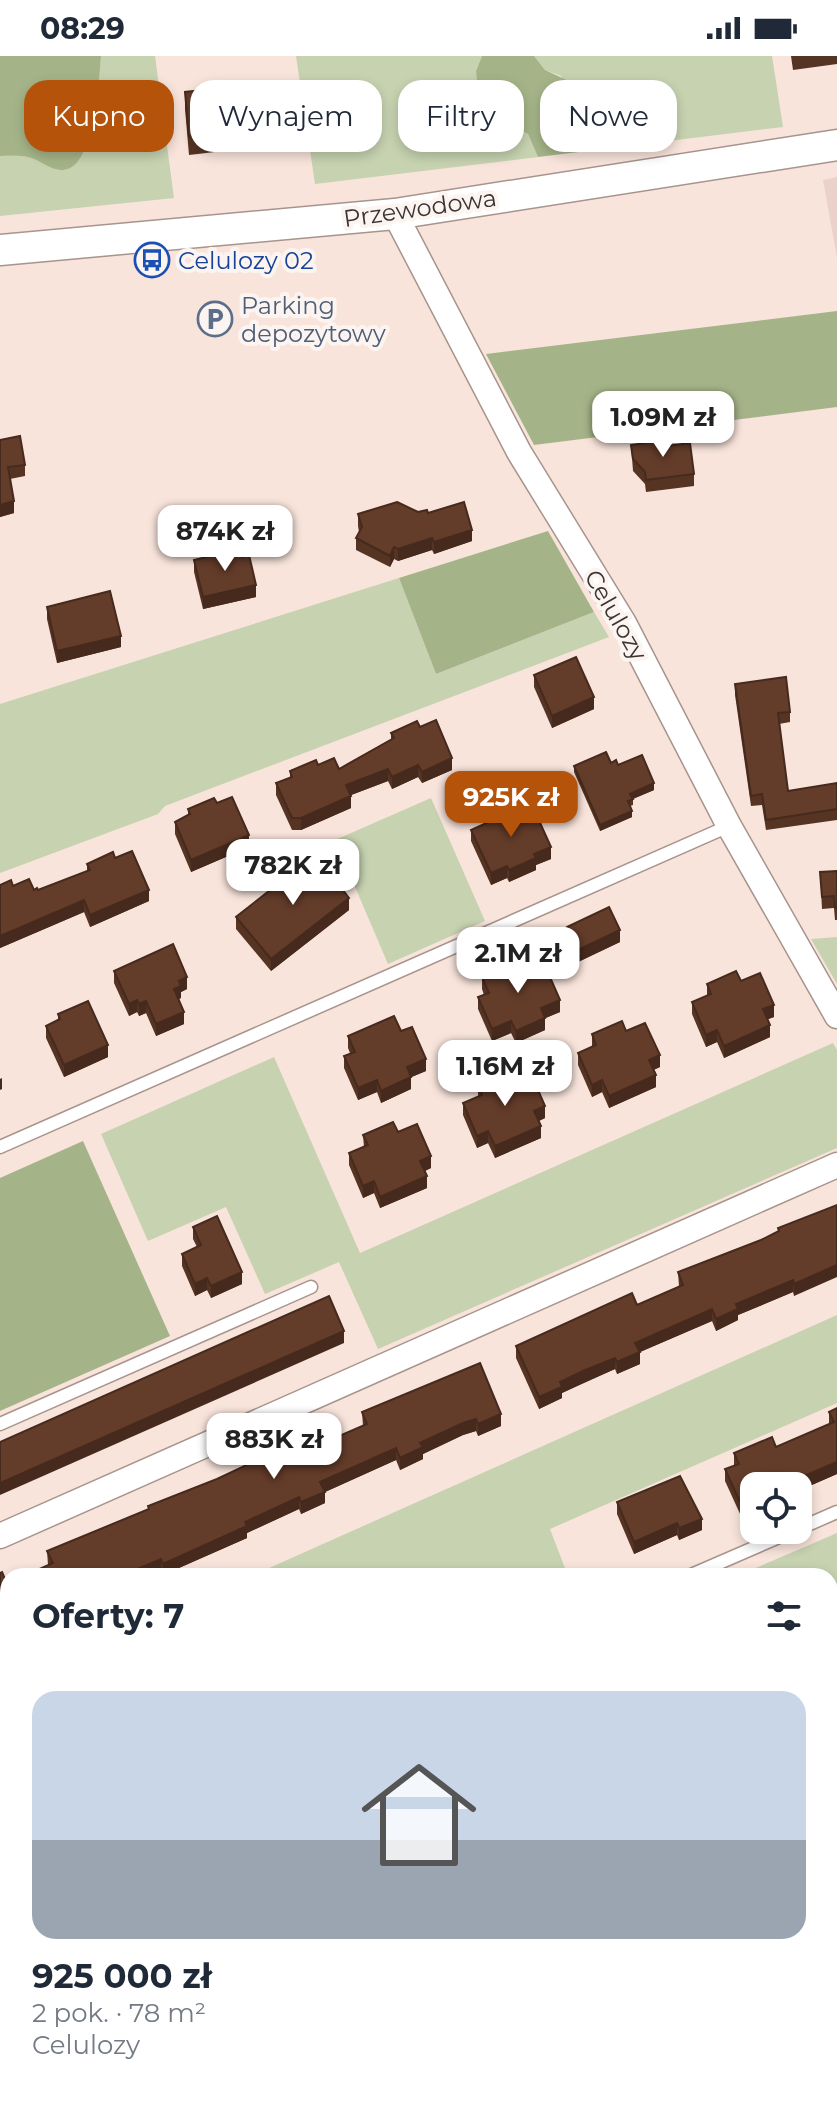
<!DOCTYPE html>
<html lang="pl">
<head>
<meta charset="utf-8">
<style>
	:root { --surface:#fff; --page:#f2f2f3; --text:#1f2937; --muted:#747a83; --accent:#b45309 }
	body { margin:0; font-family:Montserrat,sans-serif; background:var(--page); color:var(--text); height:100vh; display:flex; flex-direction:column; font-size:30px; white-space:nowrap }
	* { box-sizing:border-box; margin:0 }
	p { font-size:26px; color:var(--muted) }
	.icon { flex:none; width:44px; height:44px; fill:none; stroke:currentColor; stroke-width:2; stroke-linecap:round; stroke-linejoin:round }
	.map { position:relative; flex:1; overflow:hidden }
	.side { position:absolute; left:0px; top:1512px; width:838px; height:538px; display:flex; flex-direction:column; background:var(--surface); border-radius:24px 24px 0 0; box-shadow:0 4px 12px #0003 }
	.side>* { flex:none }
	.top-card { position:absolute; left:24px; top:24px; width:790px; height:72px; display:flex; gap:16px }
	.fabs { position:absolute; left:740px; top:1416px; display:grid; gap:16px }
	.fabs a { display:grid; place-items:center; width:72px; height:72px; border-radius:16px; background:var(--surface); box-shadow:0 4px 12px #0003; font-size:40px }
	.price { position:absolute; translate:-50% -68px; padding:0 18px; border-radius:16px; background:#fff; color:#222; font-size:26px; line-height:52px; filter:drop-shadow(0 2px 4px #0008) }
	.price::after { content:''; position:absolute; left:50%; top:48px; width:24px; height:18px; margin-left:-12px; background:inherit; clip-path:polygon(0 0,100% 0,50% 100%) }
	.price.on { background:var(--accent); color:#fff }
	ul { padding:0; list-style:none }
	li { display:grid; align-content:center; gap:16px; height:424px; padding:0 32px }
	li span { display:grid; place-items:center; height:248px; border-radius:24px; color:#555 }
	li>.icon { margin-inline-start:auto }
	span .icon { width:144px; height:144px; fill:#fffc; stroke-width:1 }
	li b { font-size:34px }
	h2 { display:flex; justify-content:space-between; align-items:center; height:96px; padding:0 32px; font-size:34px }
	.pill { padding:0 28px; border-radius:24px; background:var(--surface); box-shadow:0 4px 12px #0003; font-size:28px; line-height:72px }
	.pill.on { background:var(--accent); color:#fff }
	.status { display:flex; justify-content:space-between; align-items:center; height:56px; padding:0 40px; background:var(--surface); direction:ltr }
	.status svg { height:22px; fill:currentColor }
	.map>svg:first-child { display:block }
	.industrial { fill:#ead2ca }
	.green { fill:#c6d2b0 }
	.forest { fill:#a5b488 }
	.lines { fill:none; stroke-linecap:round; stroke-linejoin:round }
	.service-casing { stroke:#a7948c; stroke-width:15 }
	.minor-casing { stroke:#a7948c; stroke-width:27 }
	.tertiary-casing { stroke:#a7948c; stroke-width:33 }
	.service { stroke:#fff; stroke-width:12 }
	.minor { stroke:#fff; stroke-width:24 }
	.tertiary { stroke:#fff; stroke-width:30 }
	.wall { fill:#563424 }
	.shaded-wall { fill:#462a1d }
	.building { fill:#643c2a; stroke:#462a1d; stroke-width:2 }
	.labels { text-anchor:middle; dominant-baseline:central; stroke-width:8; stroke-linejoin:round; paint-order:stroke }
	.street-label { font-size:24px; fill:#3c3431; stroke:#fcf4f0 }
	.transit-label { font-size:24px; fill:#164399; stroke:#fcf4f0; text-anchor:start }
	.service-label { font-size:24px; fill:#4e5e75; stroke:#fcf4f0; text-anchor:start }
</style>
</head>
<body>
<div class="status"><b>08:29</b><svg viewBox="0 0 49 12"><path d="M0 12V9h3v3zM5 12V6h3v6zM10 12V3h3v9zM15 12V0h3v12zM26 1h20v11H26zM47 4h2v5h-2z"/></svg></div>
<div class="map">
<svg width="837" height="2049" viewBox="0 0 837 2049">
	<rect width="100%" height="100%" fill="#f8e4db"/>
	<polygon class="industrial" points="837,121 837,202 823,124"/>
	<g class="green">
		<path d="M 101,0 L 155,0 L 174,142 L 0,160 L 0,100 C 11,100 21,99 31,102 C 41,105 49,113 60,114 C 95,118 99,25 101,0 Z"/>
		<polygon points="296,0 482,0 476,15 488,57 528,78 538,101 315,128"/>
		<polygon points="534,0 772,0 783,71 595,94 594,74 561,20 545,14"/>
		<polygon points="399,522 436,618 594,556 609,581 165,750 158,758 0,817 0,648"/>
		<polygon points="431,742 485,865 388,908 335,784"/>
		<polygon points="837,881 837,928 811,883"/>
		<polygon points="833,987 837,994 837,1092 378,1293 339,1206 265,1238 226,1151 148,1185 101,1078 274,1001 360,1197"/>
		<polygon points="837,1259 837,1347 550,1473 568,1520 251,1520"/>
		<polygon points="837,1477 837,1600 830,1603 830,1520 737,1520"/>
		<polygon points="8,1714 8,1797 0,1801 0,1718"/>
		<polygon points="837,1799 837,1930 830,1933 830,1802"/>
		<polygon points="8,1966 8,2042 192,2042 176,2049 0,2049 0,1970"/>
		<polygon points="285,2042 325,2042 328,2049 270,2049"/>
	</g>
	<g class="forest">
		<path d="M 0,0 L 101,0 C 99,25 95,118 60,114 C 49,113 41,105 31,102 C 21,99 11,100 0,100 Z"/>
		<polygon points="482,0 534,0 545,14 573,27 594,74 595,94 538,101 528,78 488,57 479,42 476,15"/>
		<polygon points="837,255 837,351 534,389 486,298"/>
		<polygon points="548,475 594,556 436,618 399,522"/>
		<polygon points="83,1085 170,1280 0,1355 0,1122"/>
		<polygon points="481,2042 586,2042 570,2049 484,2049"/>
	</g>
	<g class="lines">
		<g class="service-casing">
			<g id="service">
				<polyline points="0,1091 729,770"/>
				<polyline points="0,1368 311,1231"/>
				<polyline points="798,1473 837,1456"/>
				<polyline points="689,1520 795,1474"/>
				<polyline points="0,1819 8,1816"/>
				<polyline points="830,1948 837,1945"/>
				<polyline points="607,2049 622,2042"/>
			</g>
		</g>
		<g class="minor-casing">
			<g id="minor">
				<polyline points="395,158 519,396 624,567 729,770 837,960"/>
				<polyline points="0,1480 837,1109"/>
			</g>
		</g>
		<g class="tertiary-casing">
			<polyline id="tertiary" points="0,194 395,158 837,89"/>
		</g>
		<use href="#service" class="service"/>
		<use href="#minor" class="minor"/>
		<use href="#tertiary" class="tertiary"/>
	</g>
	<g class="wall">
		<polygon points="791,0 837,0 837,8 793,14"/>
		<polygon points="185,36 267,73 267,90 189,99 185,53"/>
		<polygon points="0,384 25,409 25,420 10,423 14,457 0,461"/>
		<polygon points="631,389 666,390 694,418 694,430 646,436 645,428 633,415"/>
		<polygon points="418,456 428,457 472,485 434,498 432,494 398,505 394,503 390,511 356,494 356,482 359,476 358,470 358,458"/>
		<polygon points="242,501 256,541 203,553 194,516 194,504"/>
		<polygon points="47,551 121,591 57,607 47,563"/>
		<polygon points="534,619 594,653 552,672 534,631"/>
		<polygon points="735,628 790,656 790,666 779,668 788,735 837,727 837,764 766,774 762,749 751,750 735,639"/>
		<polygon points="420,671 452,714 422,727 418,721 392,733 388,725 351,739 351,752 301,774 292,774 276,739 276,727 290,722 290,715 339,713 391,683 391,677"/>
		<polygon points="611,707 618,709 654,734 633,743 633,749 630,750 632,761 600,775 574,716 574,710"/>
		<polygon points="217,747 249,791 191,816 175,778 175,766 188,759 188,753"/>
		<polygon points="471,774 551,803 536,809 536,814 509,826 507,822 491,829 471,785"/>
		<polygon points="115,802 149,845 90,871 84,856 0,892 0,829 13,830 38,834 87,815 87,808"/>
		<polygon points="837,815 837,864 835,864 834,852 822,853 820,816"/>
		<polygon points="349,854 271,915 236,873 236,861"/>
		<polygon points="567,871 620,886 578,906 567,883"/>
		<polygon points="114,915 187,933 181,936 181,942 179,943 184,968 156,980 146,957 139,960 137,956 129,960 114,927"/>
		<polygon points="535,916 560,956 545,962 545,974 516,987 511,977 492,985 478,953 478,941 484,939 482,933 482,921"/>
		<polygon points="741,925 774,961 768,963 770,981 724,1002 717,986 706,991 692,958 692,946 707,940 707,928"/>
		<polygon points="58,958 108,1001 64,1021 46,982 46,970 58,964"/>
		<polygon points="401,975 426,1015 411,1021 411,1033 381,1047 377,1036 358,1044 344,1012 344,1000 350,997 348,992 348,980"/>
		<polygon points="626,975 660,1011 653,1014 656,1031 609,1052 602,1036 592,1041 578,1009 578,997 592,991 592,978"/>
		<polygon points="512,1026 545,1062 539,1065 541,1082 495,1102 488,1087 477,1092 463,1059 463,1047 478,1041 478,1029"/>
		<polygon points="398,1076 431,1112 425,1115 427,1132 380,1152 374,1137 363,1142 349,1109 349,1097 364,1091 363,1079"/>
		<polygon points="837,1149 794,1240 793,1236 738,1259 738,1264 716,1275 712,1265 640,1296 640,1308 617,1318 615,1313 583,1327 562,1337 562,1342 539,1353 516,1302 516,1290 637,1249 679,1231 678,1216 761,1184 778,1175 778,1172"/>
		<polygon points="193,1171 242,1228 211,1242 207,1234 195,1240 182,1210 182,1198 197,1191 193,1183"/>
		<polygon points="480,1307 501,1370 478,1380 476,1375 463,1379 423,1398 423,1403 400,1414 396,1404 325,1436 325,1447 301,1458 299,1453 247,1477 247,1482 163,1519 161,1515 48,1509 47,1495 148,1453 148,1450 321,1388 363,1370 362,1356"/>
		<polygon points="837,1352 837,1418 798,1435 798,1430 754,1430 754,1454 741,1460 725,1425 725,1413 734,1410 734,1397 776,1391 829,1368 829,1356"/>
		<polygon points="617,1446 702,1474 679,1484 677,1479 634,1498 617,1458"/>
		<polygon points="386,2042 427,2042 411,2049 394,2049 392,2044"/>
	</g>
	<g class="shaded-wall">
		<polygon points="14,445 14,457 0,461 0,449"/>
		<polygon points="472,474 472,485 434,498 434,486"/>
		<polygon points="432,482 432,494 398,505 398,493"/>
		<polygon points="394,491 394,503 390,511 390,500"/>
		<polygon points="256,529 256,541 203,553 203,541"/>
		<polygon points="121,580 121,591 57,607 57,595"/>
		<polygon points="594,641 594,653 552,672 552,660"/>
		<polygon points="452,702 452,714 422,727 422,716"/>
		<polygon points="418,709 418,721 392,733 392,721"/>
		<polygon points="388,713 388,725 346,741 346,729"/>
		<polygon points="654,727 654,734 630,744 630,738"/>
		<polygon points="351,740 351,752 301,774 301,762"/>
		<polygon points="632,755 632,761 600,775 600,769"/>
		<polygon points="249,779 249,791 191,816 191,804"/>
		<polygon points="551,791 551,803 536,809 536,814 509,826 509,814 534,798"/>
		<polygon points="507,810 507,822 491,829 491,817"/>
		<polygon points="149,834 149,845 90,871 90,859"/>
		<polygon points="349,842 349,854 271,915 271,903"/>
		<polygon points="84,844 84,856 0,892 0,880"/>
		<polygon points="620,874 620,886 578,906 578,894"/>
		<polygon points="187,921 187,933 181,936 181,942 174,944 174,933 179,925"/>
		<polygon points="137,944 137,956 129,960 129,948"/>
		<polygon points="560,944 560,956 541,964 541,952"/>
		<polygon points="146,945 146,957 139,960 139,948"/>
		<polygon points="774,949 774,961 763,965 763,953"/>
		<polygon points="184,956 184,968 156,980 156,968"/>
		<polygon points="545,962 545,974 516,987 516,975"/>
		<polygon points="511,965 511,977 492,985 492,973"/>
		<polygon points="770,969 770,981 724,1002 724,990"/>
		<polygon points="717,974 717,986 706,991 706,979"/>
		<polygon points="108,989 108,1001 64,1021 64,1009"/>
		<polygon points="660,999 660,1011 649,1016 649,1004"/>
		<polygon points="426,1003 426,1015 407,1023 407,1011"/>
		<polygon points="656,1019 656,1031 609,1052 609,1040"/>
		<polygon points="411,1021 411,1033 381,1047 381,1035"/>
		<polygon points="2,1022 2,1033 0,1034 0,1023"/>
		<polygon points="377,1024 377,1036 358,1044 358,1032"/>
		<polygon points="602,1024 602,1036 592,1041 592,1029"/>
		<polygon points="545,1050 545,1062 534,1067 534,1055"/>
		<polygon points="541,1070 541,1082 495,1102 495,1090"/>
		<polygon points="488,1075 488,1087 477,1092 477,1080"/>
		<polygon points="431,1100 431,1112 420,1117 420,1105"/>
		<polygon points="427,1120 427,1132 380,1152 380,1141"/>
		<polygon points="374,1125 374,1137 363,1142 363,1130"/>
		<polygon points="837,1209 837,1221 794,1240 794,1228"/>
		<polygon points="242,1216 242,1228 211,1242 211,1230"/>
		<polygon points="207,1222 207,1234 195,1240 195,1228"/>
		<polygon points="793,1224 793,1236 738,1259 738,1264 716,1275 716,1263 736,1248"/>
		<polygon points="712,1253 712,1265 640,1296 640,1308 617,1318 617,1306 635,1287"/>
		<polygon points="344,1275 344,1287 0,1439 0,1427"/>
		<polygon points="615,1302 615,1313 562,1337 562,1342 539,1353 539,1341 560,1326"/>
		<polygon points="501,1358 501,1370 478,1380 478,1368"/>
		<polygon points="476,1363 476,1375 463,1379 423,1398 423,1403 400,1414 400,1402 420,1387 463,1367"/>
		<polygon points="396,1392 396,1404 325,1436 325,1447 301,1458 301,1446 320,1426"/>
		<polygon points="837,1406 837,1418 798,1435 798,1430 781,1430"/>
		<polygon points="299,1441 299,1453 247,1477 247,1482 163,1519 163,1508 245,1466"/>
		<polygon points="754,1442 754,1454 741,1460 741,1448"/>
		<polygon points="702,1463 702,1474 679,1484 679,1472"/>
		<polygon points="677,1467 677,1479 634,1498 634,1486"/>
		<polygon points="161,1503 161,1515 150,1520 121,1520"/>
		<polygon points="8,1576 8,1588 0,1591 0,1579"/>
		<polygon points="8,1895 8,1907 0,1911 0,1899"/>
		<polygon points="400,2042 427,2042 411,2049 396,2049 396,2044"/>
	</g>
	<g class="building">
		<polygon points="262,28 267,73 189,81 185,36"/>
		<polygon points="20,380 25,409 8,411 14,445 0,449 0,384"/>
		<polygon points="666,384 666,390 690,387 694,418 646,424 645,416 633,403 631,389"/>
		<polygon points="397,446 418,456 427,454 428,457 464,446 472,474 434,486 432,482 398,493 394,491 390,500 356,482 362,471 358,458"/>
		<polygon points="240,493 242,501 249,499 256,529 203,541 194,504"/>
		<polygon points="110,535 121,580 57,595 47,551"/>
		<polygon points="576,601 594,641 552,660 534,619"/>
		<polygon points="786,621 790,656 778,657 788,735 837,727 837,753 766,764 762,738 751,740 735,628"/>
		<polygon points="436,664 452,702 422,716 418,709 392,721 388,713 346,729 351,740 301,762 292,762 276,727 292,721 290,715 316,704 318,709 334,702 339,713 394,682 391,677 417,665 420,671"/>
		<polygon points="606,696 611,707 616,704 618,709 642,699 654,727 630,738 633,743 628,745 632,755 600,769 574,710"/>
		<polygon points="232,741 249,779 191,804 175,766 190,758 188,753 214,742 217,747"/>
		<polygon points="531,747 551,791 534,798 536,802 509,814 507,810 491,817 471,774"/>
		<polygon points="132,795 149,834 90,859 84,844 0,880 0,829 11,824 13,830 29,823 34,834 37,832 38,834 90,814 87,808 113,796 115,802"/>
		<polygon points="316,798 349,842 271,903 236,861"/>
		<polygon points="837,815 837,852 835,852 834,840 822,841 820,816"/>
		<polygon points="609,851 620,874 578,894 567,871"/>
		<polygon points="173,888 187,921 179,925 181,930 174,933 184,956 156,968 146,945 139,948 137,944 129,948 114,915"/>
		<polygon points="528,901 535,916 546,912 560,944 541,952 545,962 516,975 511,965 492,973 478,941 489,937 482,921"/>
		<polygon points="736,915 741,925 760,917 774,949 763,953 770,969 724,990 717,974 706,979 692,946 711,938 707,928"/>
		<polygon points="88,945 108,989 64,1009 46,970 60,963 58,958"/>
		<polygon points="394,960 401,975 412,971 426,1003 407,1011 411,1021 381,1035 377,1024 358,1032 344,1000 355,996 348,980"/>
		<polygon points="622,965 626,975 645,967 660,999 649,1004 656,1019 609,1040 602,1024 592,1029 578,997 596,989 592,978"/>
		<polygon points="507,1015 512,1026 531,1018 545,1050 534,1055 541,1070 495,1090 488,1075 477,1080 463,1047 482,1039 478,1029"/>
		<polygon points="393,1066 398,1076 417,1068 431,1100 420,1105 427,1120 380,1141 374,1125 363,1130 349,1097 368,1089 363,1079"/>
		<polygon points="837,1149 837,1209 794,1228 793,1224 736,1248 738,1253 716,1263 712,1253 635,1287 640,1296 617,1306 615,1302 583,1315 560,1326 562,1331 539,1341 516,1290 632,1237 637,1249 683,1229 678,1216 761,1184 779,1175 778,1172"/>
		<polygon points="217,1160 242,1216 211,1230 207,1222 195,1228 182,1198 201,1189 193,1171"/>
		<polygon points="329,1240 344,1275 0,1427 0,1386"/>
		<polygon points="480,1307 501,1358 478,1368 476,1363 463,1367 420,1387 423,1391 400,1402 396,1392 320,1426 325,1436 301,1446 299,1441 245,1466 247,1470 163,1508 161,1503 121,1520 24,1520 53,1507 47,1495 149,1453 148,1450 217,1423 316,1376 321,1388 367,1368 362,1356"/>
		<polygon points="837,1352 837,1406 781,1430 754,1430 754,1442 741,1448 725,1413 739,1408 734,1397 772,1381 776,1391 834,1366 829,1356"/>
		<polygon points="680,1420 702,1463 679,1472 677,1467 634,1486 617,1446"/>
		<polygon points="2,1516 7,1528 8,1527 8,1563 5,1564 8,1571 8,1576 0,1579 0,1517"/>
		<polygon points="8,1853 8,1895 0,1899 0,1857"/>
		<polygon points="830,2021 837,2040 837,2049 764,2049 761,2042 830,2042"/>
		<polygon points="689,2043 692,2049 676,2049"/>
	</g>
	<defs>
		<g id="bus-ring" transform="scale(1.8)"><circle r="9.5" fill="#fcf4f0" stroke="#1a4fb4" stroke-width="1.5"/><path d="M-5-6H5V4H4V6H2V4H-2V6H-4V4H-5ZM-3.5-4V0h7V-4ZM-3.5 1.2v1.5H-2V1.2ZM2 1.2v1.5H3.5V1.2Z" fill="#1a4fb4"/></g>
		<g id="parking-ring" transform="scale(1.8)"><circle r="9.5" fill="#fcf4f0" stroke="#5c6f8a" stroke-width="1.5"/><path d="M-3.5-5.5H1a3.5 3.5 0 0 1 0 7H-1V5.5H-3.5ZM-1-3.4V-.6H.8a1.4 1.4 0 0 0 0-2.8Z" fill="#5c6f8a"/></g>
	</defs>
	<g fill-rule="evenodd">
		<use href="#bus-ring" x="152" y="204"/>
		<use href="#parking-ring" x="215" y="263"/>
	</g>
	<g class="labels">
		<g class="street-label">
			<text transform="translate(420 152) rotate(-8)">Przewodowa</text>
			<text transform="translate(616 559) rotate(60)">Celulozy</text>
		</g>
		<g class="transit-label">
			<text x="178" y="204">Celulozy 02</text>
		</g>
		<g class="service-label">
			<text x="241" y="249">Parking<tspan x="241" dy="28">depozytowy</tspan></text>
		</g>
	</g>
</svg>
<div class="fabs">
<a><svg class="icon" aria-label="locate" viewBox="0 0 24 24"><circle cx="12" cy="12" r="6"/><path d="M12 2v4M12 18v4M2 12h4M18 12h4"/></svg></a>
</div>
<b class="price" style="left:663px;top:403px">1.09M zł</b>
<b class="price" style="left:225px;top:517px">874K zł</b>
<b class="price on" style="left:511px;top:783px">925K zł</b>
<b class="price" style="left:293px;top:851px">782K zł</b>
<b class="price" style="left:518px;top:939px">2.1M zł</b>
<b class="price" style="left:505px;top:1052px">1.16M zł</b>
<b class="price" style="left:274px;top:1425px">883K zł</b>
<div class="top-card">
<a class="pill on">Kupno</a>
<a class="pill">Wynajem</a>
<a class="pill">Filtry</a>
<a class="pill">Nowe</a>
</div>
<section class="side">
<h2>Oferty: 7<svg class="icon" aria-label="filters" viewBox="0 0 24 24"><path d="M4 7h16M4 17h16"/><circle cx="9" cy="7" r="2"/><circle cx="15" cy="17" r="2"/></svg></h2>
<ul>
<li><span style="background:linear-gradient(#c9d6e8 60%,#9aa5b1 0)"><svg class="icon" aria-label="home" viewBox="0 0 24 24"><path d="M3 11l9-7 9 7M6 9v11h12V9"/></svg></span><div><b>925 000 zł</b><p>2 pok. · 78 m²</p><p>Celulozy</p></div></li>
</ul>
</section>
</div>
</body>
</html>
